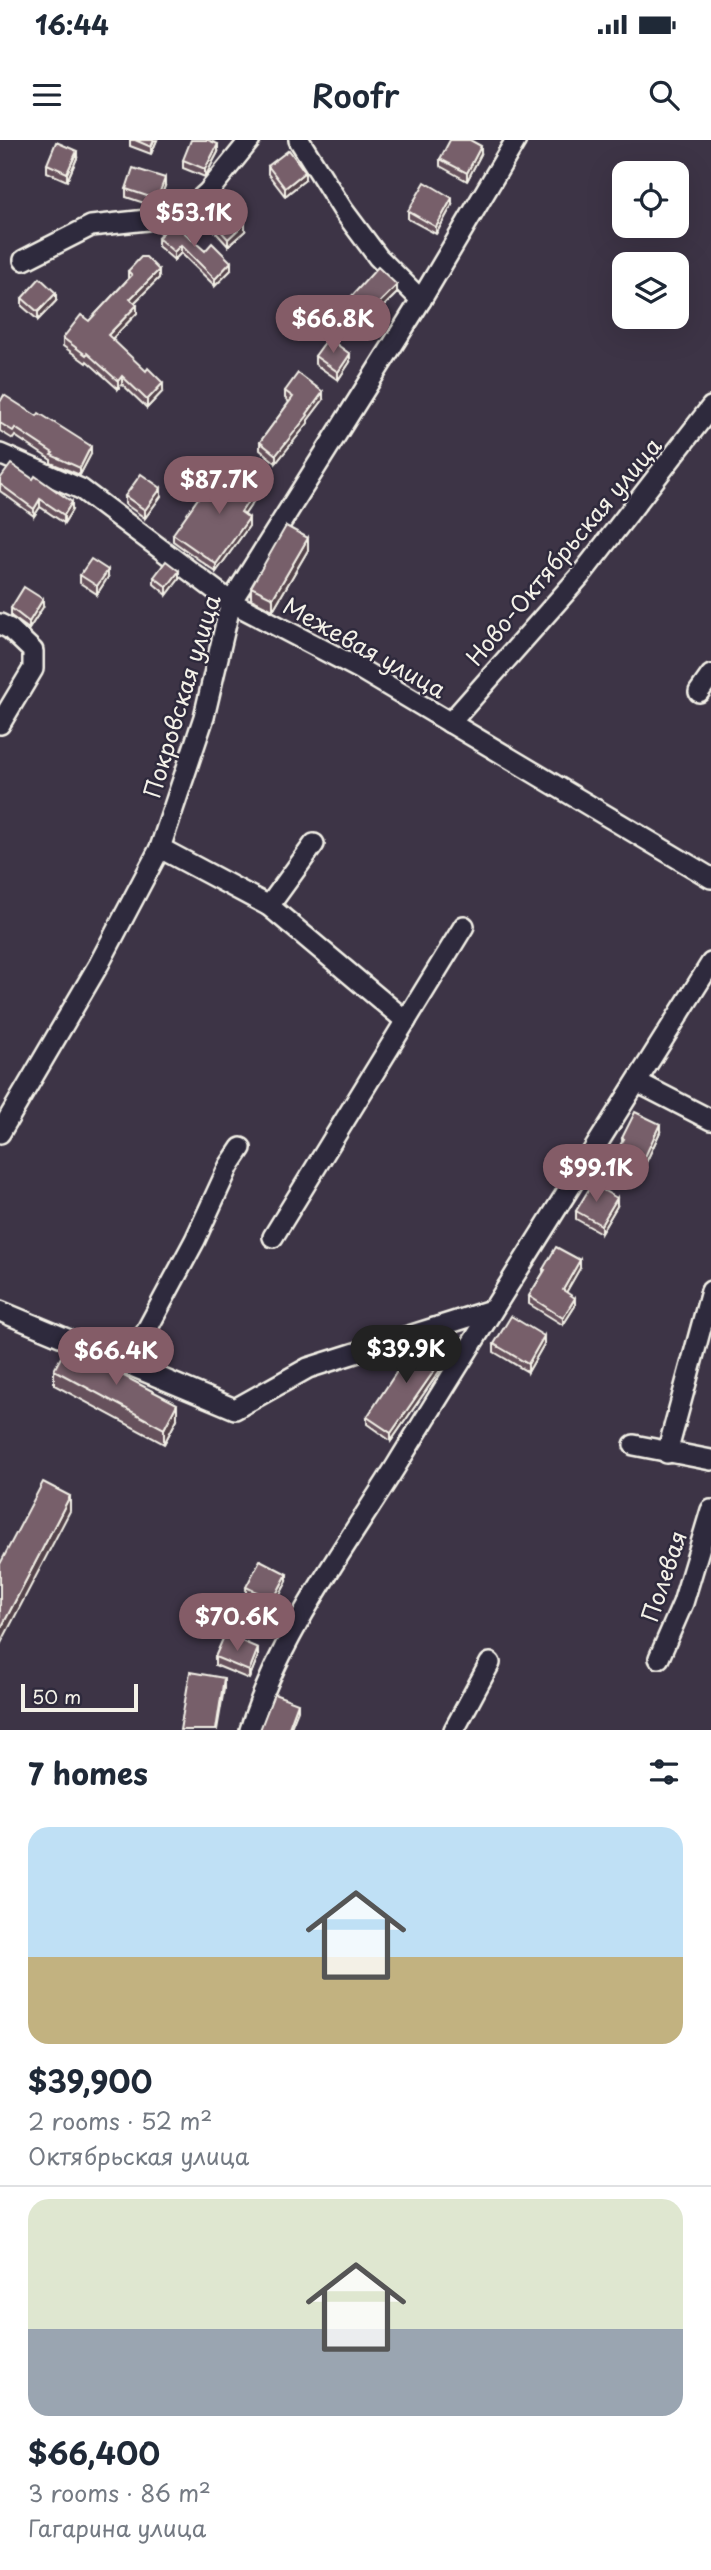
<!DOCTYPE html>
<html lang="en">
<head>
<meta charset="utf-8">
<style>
	:root { --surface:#fff; --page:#f6f6f7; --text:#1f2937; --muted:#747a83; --line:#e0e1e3; --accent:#845c67 }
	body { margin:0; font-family:"Playpen Sans",sans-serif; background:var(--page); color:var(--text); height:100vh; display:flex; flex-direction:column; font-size:26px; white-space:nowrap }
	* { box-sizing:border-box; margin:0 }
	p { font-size:23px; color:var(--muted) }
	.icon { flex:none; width:38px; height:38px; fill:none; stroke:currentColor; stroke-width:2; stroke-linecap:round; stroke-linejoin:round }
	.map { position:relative; height:1590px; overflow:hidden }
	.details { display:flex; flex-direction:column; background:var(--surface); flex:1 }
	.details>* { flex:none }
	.fabs { position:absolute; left:612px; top:21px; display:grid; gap:14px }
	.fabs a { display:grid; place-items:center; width:77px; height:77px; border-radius:14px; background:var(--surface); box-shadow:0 7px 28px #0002; font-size:35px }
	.scale { position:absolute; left:21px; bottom:18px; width:117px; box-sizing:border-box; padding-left:7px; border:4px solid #f4f1e8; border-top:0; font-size:19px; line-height:24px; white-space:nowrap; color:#f4f1e8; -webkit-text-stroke:5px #2f2a3d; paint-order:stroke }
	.price { position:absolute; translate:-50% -60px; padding:0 16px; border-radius:24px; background:var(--accent); color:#fff; font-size:23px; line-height:46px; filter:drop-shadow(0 2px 4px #0008) }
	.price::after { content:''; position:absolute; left:50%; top:42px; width:21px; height:16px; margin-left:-10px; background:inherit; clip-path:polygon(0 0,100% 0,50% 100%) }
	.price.current { background:#222; color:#fff }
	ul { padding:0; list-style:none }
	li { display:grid; align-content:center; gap:14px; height:371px; padding:0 28px }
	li+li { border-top:2px solid var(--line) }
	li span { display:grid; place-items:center; height:217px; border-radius:21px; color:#555 }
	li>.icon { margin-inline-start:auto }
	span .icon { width:126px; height:126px; fill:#fffc; stroke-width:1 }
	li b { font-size:30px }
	h2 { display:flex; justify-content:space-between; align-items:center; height:84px; padding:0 28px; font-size:30px }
	.status { display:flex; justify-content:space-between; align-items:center; height:49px; padding:0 35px; background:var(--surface); direction:ltr }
	.status svg { height:19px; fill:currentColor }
	header { display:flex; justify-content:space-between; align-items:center; height:91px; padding:0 28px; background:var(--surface); font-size:32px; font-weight:600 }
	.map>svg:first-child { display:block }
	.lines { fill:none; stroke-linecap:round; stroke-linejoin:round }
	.minor-casing { stroke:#f4f1e8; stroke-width:24 }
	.minor { stroke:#2f2a3d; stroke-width:19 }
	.wall { fill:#66515b; stroke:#f4f1e8; stroke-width:2 }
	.shaded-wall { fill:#53424a; stroke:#f4f1e8; stroke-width:2 }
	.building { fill:#775e6a; stroke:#f4f1e8; stroke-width:2 }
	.labels { text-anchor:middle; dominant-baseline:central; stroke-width:5; stroke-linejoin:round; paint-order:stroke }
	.street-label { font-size:23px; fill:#f4f1e8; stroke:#2f2a3d }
</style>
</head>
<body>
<div class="status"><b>16:44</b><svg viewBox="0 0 49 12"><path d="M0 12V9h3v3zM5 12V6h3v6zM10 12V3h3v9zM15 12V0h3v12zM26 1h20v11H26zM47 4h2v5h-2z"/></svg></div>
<header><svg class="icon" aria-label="menu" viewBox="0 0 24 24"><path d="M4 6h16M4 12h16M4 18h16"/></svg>Roofr<svg class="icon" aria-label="search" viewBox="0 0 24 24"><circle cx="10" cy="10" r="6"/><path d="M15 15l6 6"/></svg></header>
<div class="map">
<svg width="711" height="1590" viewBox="0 0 711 1590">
	<rect width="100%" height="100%" fill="#3d3446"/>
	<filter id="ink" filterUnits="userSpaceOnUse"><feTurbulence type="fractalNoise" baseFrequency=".0143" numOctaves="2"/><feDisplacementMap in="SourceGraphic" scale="14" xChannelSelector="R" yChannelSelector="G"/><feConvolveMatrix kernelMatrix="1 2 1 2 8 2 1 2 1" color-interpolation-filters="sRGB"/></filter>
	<g filter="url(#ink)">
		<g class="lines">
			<g class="minor-casing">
				<g id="minor">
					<polyline points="299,0 343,70 378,117 421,160"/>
					<polyline points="24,120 91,86 147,80 189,69 208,52 250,0"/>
					<polyline points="0,314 81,349 231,462 360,529 711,738"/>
					<polyline points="0,484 10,489 33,511 33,529 0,584"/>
					<polyline points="699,552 711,535"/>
					<polyline points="450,583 580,436 711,267"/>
					<polyline points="160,708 269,766 406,881"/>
					<polyline points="269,766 314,704"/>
					<polyline points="637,942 711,980"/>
					<polyline points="0,993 99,824 160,708 204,577 231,462 421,160 516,0"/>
					<polyline points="273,1097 464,786"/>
					<polyline points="0,1171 235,1269 308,1228 491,1170"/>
					<polyline points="128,1225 195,1100 229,1026 241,1008"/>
					<polyline points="634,1305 711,1320"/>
					<polyline points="667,1313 711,1151"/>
					<polyline points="659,1518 683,1463 711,1370"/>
					<path d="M 250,1590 C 280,1495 343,1411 396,1326 C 499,1158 606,991 711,823"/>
					<polyline points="454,1590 490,1523"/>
				</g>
			</g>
			<use href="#minor" class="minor"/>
		</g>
		<g class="wall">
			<polygon points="130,0 157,0 151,14 130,6"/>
			<polygon points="218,12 205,37 183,28 183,20"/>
			<polygon points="481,14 467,41 440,26 440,19"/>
			<polygon points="77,18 67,41 47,32 47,24"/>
			<polygon points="268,26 305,40 285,56 268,34"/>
			<polygon points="165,46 158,64 153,66 126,57 126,49"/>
			<polygon points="452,65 436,94 408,79 408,71"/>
			<polygon points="210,79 245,91 228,106 210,86"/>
			<polygon points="160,85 205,111 231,130 215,146 181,113 174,120 158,106 158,98 162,94 160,93"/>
			<polygon points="128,131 159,138 134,163 137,173 112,199 163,251 147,268 122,244 118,249 87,221 86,223 63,206 63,198 89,181 128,139"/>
			<polygon points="397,153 375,175 375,179 364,195 339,177 339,170"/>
			<polygon points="22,158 56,161 38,180 22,166"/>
			<polygon points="315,216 350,222 338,240 315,224"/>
			<polygon points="285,251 323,260 308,280 308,283 276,323 260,310 260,302 289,262 285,258"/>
			<polygon points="0,262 91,314 80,335 51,323 51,320 15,296 13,299 0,291"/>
			<polygon points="0,339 72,370 64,383 40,367 34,376 0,351"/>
			<polygon points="265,344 244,375 249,386 216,432 173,401 173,394 222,358"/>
			<polygon points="125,356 161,356 145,378 125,364"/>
			<polygon points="308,410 273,470 251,459 251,447"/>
			<polygon points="80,435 108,437 97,454 80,443"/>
			<polygon points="154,437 179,439 167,455 154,444"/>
			<polygon points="43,467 29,489 11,476 11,468"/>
			<polygon points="660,992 644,1027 632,1046 609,1032 609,1024 622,1002 622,998"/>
			<polygon points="617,1066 601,1093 576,1079 576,1071"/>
			<polygon points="580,1128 566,1152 575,1166 563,1185 529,1164 529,1156 543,1133 543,1129"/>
			<polygon points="494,1204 544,1204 528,1232 494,1212"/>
			<polygon points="445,1223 391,1301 367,1284 367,1277"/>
			<polygon points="54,1230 177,1279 164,1304 54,1245"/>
			<polygon points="287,1441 273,1468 246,1454 246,1447"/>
			<polygon points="258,1516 249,1539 215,1525 215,1517"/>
		</g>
		<g class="shaded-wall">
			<polygon points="154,0 157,0 151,14 151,7"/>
			<polygon points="218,4 218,12 205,37 205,29"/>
			<polygon points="481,6 481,14 467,41 467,33"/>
			<polygon points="77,11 77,18 67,41 67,33"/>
			<polygon points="305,32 305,40 285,56 285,48"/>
			<polygon points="165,38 165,46 158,64 153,66 153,58"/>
			<polygon points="452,58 452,65 436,94 436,87"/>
			<polygon points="245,83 245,91 228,106 228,99"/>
			<polygon points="181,105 181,113 174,120 174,112"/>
			<polygon points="231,122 231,130 215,146 215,139"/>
			<polygon points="159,130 159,138 130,167 130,159"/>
			<polygon points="397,145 397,153 375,175 375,179 364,195 364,187 372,170"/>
			<polygon points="56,153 56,161 38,180 38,172"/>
			<polygon points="137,165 137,173 108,203 108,195"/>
			<polygon points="350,214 350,222 338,240 338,232"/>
			<polygon points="122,236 122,244 118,249 118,241"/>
			<polygon points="163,243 163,251 147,268 147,260"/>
			<polygon points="323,252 323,260 308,280 308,283 276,323 276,315"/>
			<polygon points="91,306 91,314 80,335 80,328"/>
			<polygon points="265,336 265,344 241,380 241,372"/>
			<polygon points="161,348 161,356 145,378 145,370"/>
			<polygon points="40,359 40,367 34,376 34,369"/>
			<polygon points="72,362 72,370 64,383 64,375"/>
			<polygon points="249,378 249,386 216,432 216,424"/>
			<polygon points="308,398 308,410 273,470 273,458"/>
			<polygon points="108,430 108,437 97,454 97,446"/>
			<polygon points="179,431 179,439 167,455 167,447"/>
			<polygon points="43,459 43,467 29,489 29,482"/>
			<polygon points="660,984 660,992 644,1027 632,1046 632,1039"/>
			<polygon points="617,1058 617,1066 601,1093 601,1085"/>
			<polygon points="580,1120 580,1128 563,1158 563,1150"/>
			<polygon points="575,1158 575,1166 563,1185 563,1178"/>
			<polygon points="544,1196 544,1204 528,1232 528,1224"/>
			<polygon points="445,1215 445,1223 391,1301 391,1293"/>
			<polygon points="177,1264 177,1279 164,1304 164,1289"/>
			<polygon points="70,1356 70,1371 0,1505 0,1490"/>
			<polygon points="287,1434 287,1441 273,1468 273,1460"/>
			<polygon points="258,1508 258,1516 249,1539 249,1531"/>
			<polygon points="224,1538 224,1549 217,1590 216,1590"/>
			<polygon points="298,1563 298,1570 290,1590 288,1590"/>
		</g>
		<g class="building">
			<polygon points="135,0 154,0 151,7"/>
			<polygon points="191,0 208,0 218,4 205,29 183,20"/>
			<polygon points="450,0 470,0 481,6 467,33 440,19"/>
			<polygon points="56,2 77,11 67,33 47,24"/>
			<polygon points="289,10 305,32 285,48 268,26"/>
			<polygon points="133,28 165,38 158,57 153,58 126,49"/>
			<polygon points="425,42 452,58 436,87 408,71"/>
			<polygon points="227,63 245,83 228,99 210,79"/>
			<polygon points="169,79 205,111 212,103 231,122 215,139 181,105 174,112 158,98 165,90 160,85"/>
			<polygon points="141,117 146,117 159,130 130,159 137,165 108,195 146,231 148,228 163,243 147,260 122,236 118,241 87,213 86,215 63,198 81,175 89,181 132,135 128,131"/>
			<polygon points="378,127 397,145 372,170 375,172 364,187 339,170"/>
			<polygon points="40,138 56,153 38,172 22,158"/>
			<polygon points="328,198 350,214 338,232 315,216"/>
			<polygon points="298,233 323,252 307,274 308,275 276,315 260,302 293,257 285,251"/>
			<polygon points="4,255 37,276 39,273 91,306 80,328 51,315 53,313 15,288 13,291 0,283 0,262"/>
			<polygon points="245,323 265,336 241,372 249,378 216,424 173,394 206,347 222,358"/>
			<polygon points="11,324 33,339 35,336 72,362 64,375 40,359 34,369 0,344 0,339"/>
			<polygon points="141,334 161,348 145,370 125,356"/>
			<polygon points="286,386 308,398 273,458 251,447"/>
			<polygon points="91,419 108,430 97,446 80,435"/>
			<polygon points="166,421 179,431 167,447 154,437"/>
			<polygon points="24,447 43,459 29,482 11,468"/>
			<polygon points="635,972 660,984 644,1019 632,1039 609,1024 624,999 622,998"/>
			<polygon points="592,1044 617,1058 601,1085 576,1071"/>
			<polygon points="556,1107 580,1120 563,1150 575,1158 563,1178 529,1156 545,1130 543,1129"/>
			<polygon points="511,1176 544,1196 528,1224 494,1204"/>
			<polygon points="419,1198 445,1215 391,1293 367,1277"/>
			<polygon points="67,1206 177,1264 164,1289 54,1230"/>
			<polygon points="43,1342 70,1356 0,1490 0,1424"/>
			<polygon points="260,1420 287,1434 273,1460 246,1447"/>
			<polygon points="225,1494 258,1508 249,1531 215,1517"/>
			<polygon points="190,1532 224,1538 216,1590 180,1590"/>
			<polygon points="274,1554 298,1563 288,1590 260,1590"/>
		</g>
	</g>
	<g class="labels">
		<g class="street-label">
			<text transform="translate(563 411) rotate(-50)">Ново-Октябрьская улица</text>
			<text transform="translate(365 507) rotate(29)">Межевая улица</text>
			<text transform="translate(181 556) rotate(-73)">Покровская улица</text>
			<text transform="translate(663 1436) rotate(-71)">Полевая</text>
		</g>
	</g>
</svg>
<div class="fabs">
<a><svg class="icon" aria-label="locate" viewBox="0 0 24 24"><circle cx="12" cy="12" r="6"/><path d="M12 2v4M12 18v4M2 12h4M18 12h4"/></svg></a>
<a><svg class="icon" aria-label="layers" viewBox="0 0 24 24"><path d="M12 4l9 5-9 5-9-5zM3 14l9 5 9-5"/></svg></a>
</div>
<div class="scale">50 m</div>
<b class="price" style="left:194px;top:109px">$53.1K</b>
<b class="price" style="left:333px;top:215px">$66.8K</b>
<b class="price" style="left:219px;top:376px">$87.7K</b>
<b class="price" style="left:596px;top:1064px">$99.1K</b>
<b class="price current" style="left:406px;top:1245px">$39.9K</b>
<b class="price" style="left:116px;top:1247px">$66.4K</b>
<b class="price" style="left:237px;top:1513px">$70.6K</b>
</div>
<section class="details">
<h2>7 homes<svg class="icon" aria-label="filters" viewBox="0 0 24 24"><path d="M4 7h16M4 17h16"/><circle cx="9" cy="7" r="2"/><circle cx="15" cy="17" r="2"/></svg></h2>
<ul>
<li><span style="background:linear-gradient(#bfe0f5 60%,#c2b280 0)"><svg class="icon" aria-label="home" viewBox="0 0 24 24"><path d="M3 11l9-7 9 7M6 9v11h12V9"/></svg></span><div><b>$39,900</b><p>2 rooms · 52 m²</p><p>Октябрьская улица</p></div></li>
<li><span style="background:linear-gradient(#dfe7d0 60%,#9aa5b1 0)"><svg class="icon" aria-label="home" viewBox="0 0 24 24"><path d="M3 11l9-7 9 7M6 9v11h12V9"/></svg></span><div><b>$66,400</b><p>3 rooms · 86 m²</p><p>Гагарина улица</p></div></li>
</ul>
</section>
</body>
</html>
